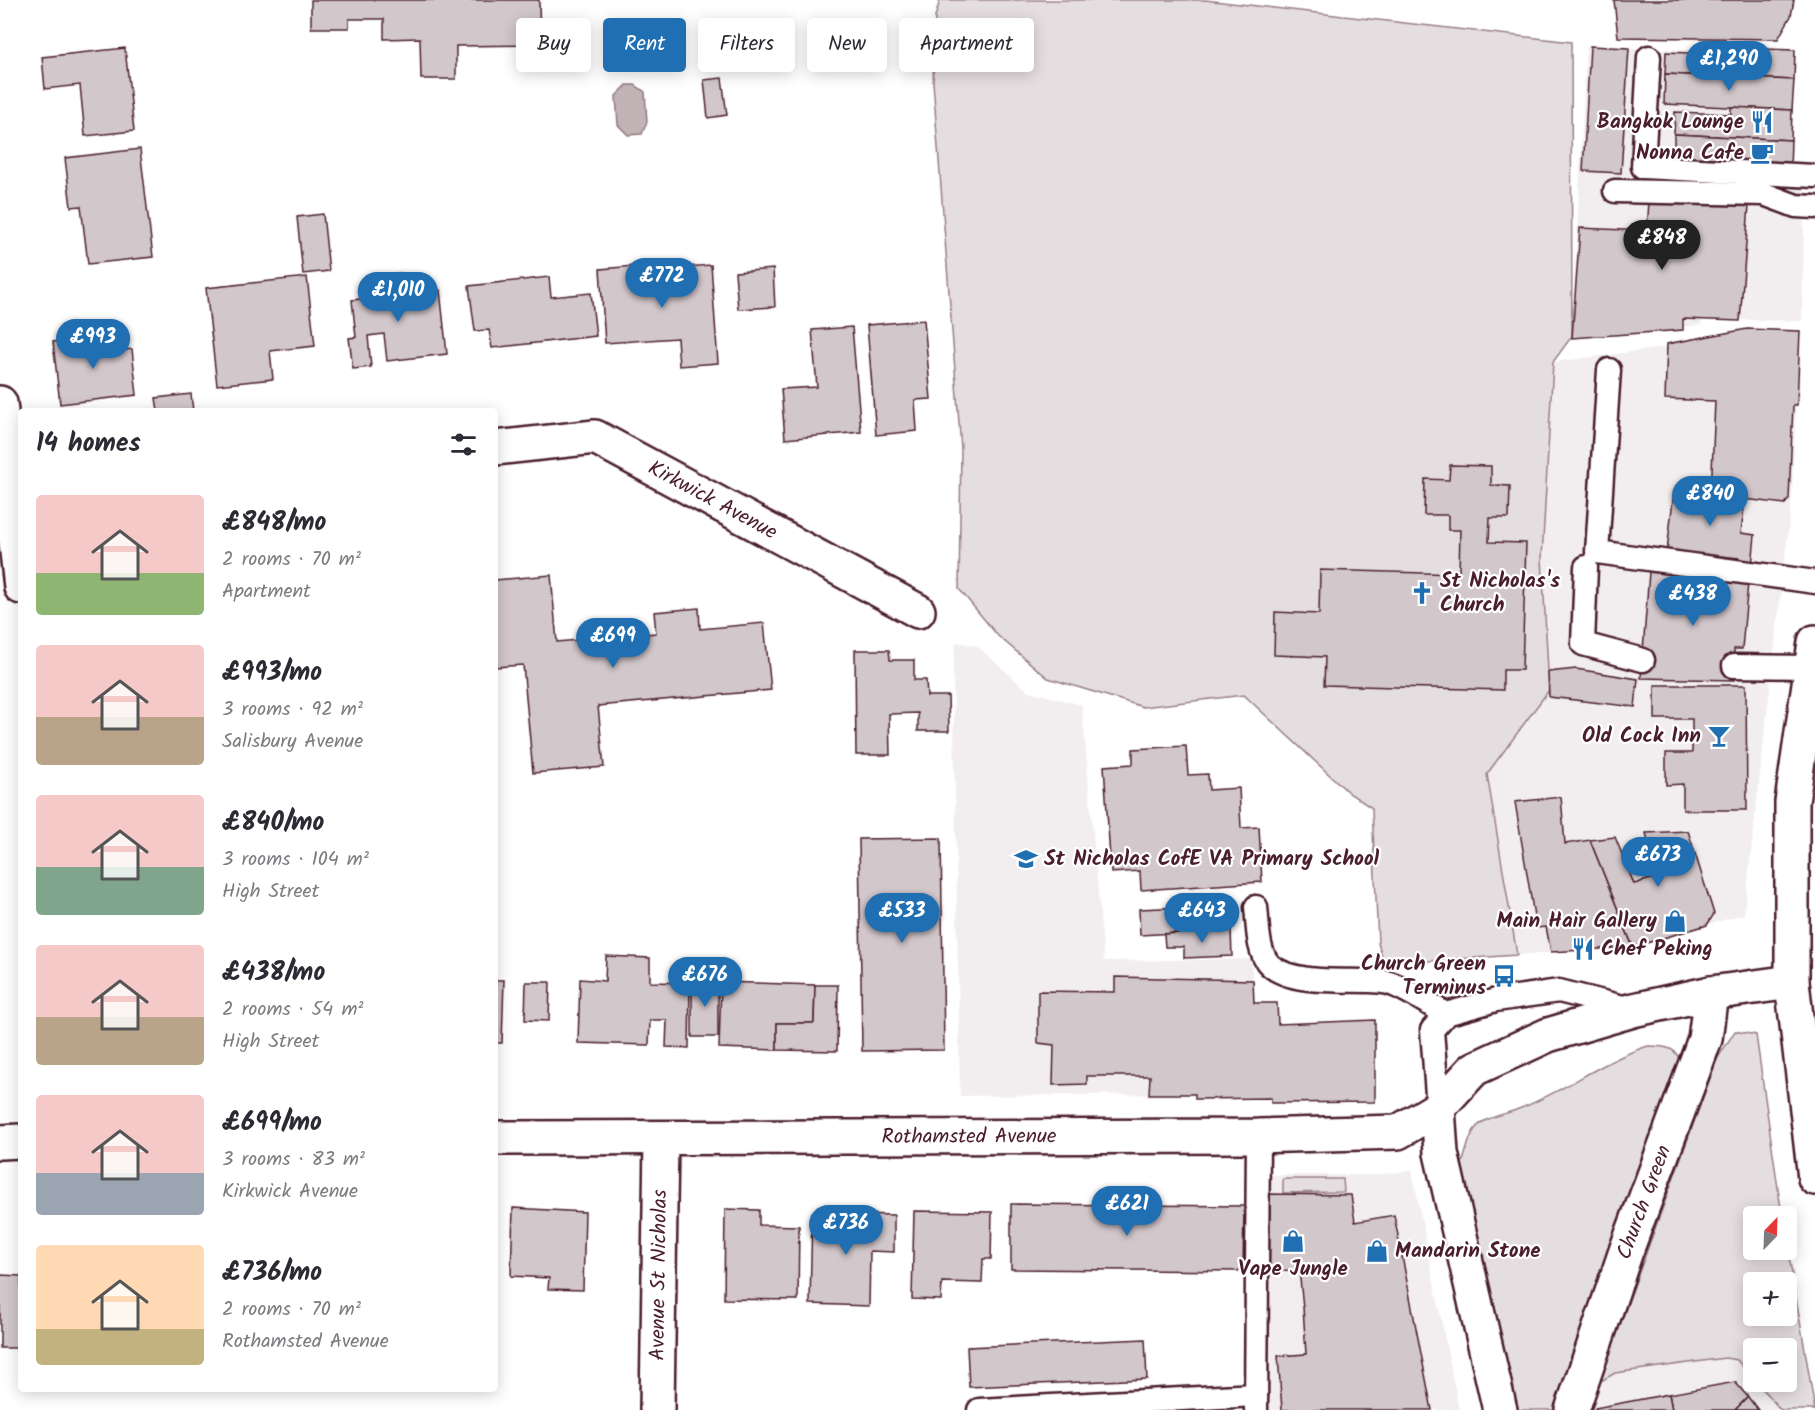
<!DOCTYPE html>
<html lang="en">
<head>
<meta charset="utf-8">
<style>
	:root { --surface:#fff; --page:#f2f2f3; --text:#2b2b33; --muted:#7c7c81; --accent:#1f6fb2 }
	body { margin:0; font-family:Kalam,sans-serif; background:var(--page); color:var(--text); height:100vh; display:flex; flex-direction:column; font-size:22px; white-space:nowrap }
	* { box-sizing:border-box; margin:0 }
	p { font-size:20px; color:var(--muted) }
	.icon { flex:none; width:33px; height:33px; fill:none; stroke:currentColor; stroke-width:2; stroke-linecap:round; stroke-linejoin:round }
	.map { position:relative; flex:1; overflow:hidden }
	.side { position:absolute; left:18px; top:408px; width:480px; height:984px; display:flex; flex-direction:column; background:var(--surface); border-radius:6px; box-shadow:0 3px 15px #0003 }
	.side>* { flex:none }
	.top-card { position:absolute; left:516px; top:18px; width:570px; height:54px; display:flex; gap:12px }
	.needle { width:39px; rotate:23deg }
	.buttons { position:absolute; left:1743px; top:1206px; display:grid; gap:12px }
	.buttons a { display:grid; place-items:center; width:54px; height:54px; border-radius:6px; background:var(--surface); box-shadow:0 3px 15px #0003; font-size:30px }
	.price { position:absolute; translate:-50% -51px; padding:0 14px; border-radius:21px; background:var(--accent); color:#fff; font-size:20px; line-height:39px; filter:drop-shadow(0 2px 3px #0008) }
	.price::after { content:''; position:absolute; left:50%; top:36px; width:18px; height:14px; margin-left:-9px; background:inherit; clip-path:polygon(0 0,100% 0,50% 100%) }
	.price.active { background:#222; color:#fff }
	ul { padding:0; list-style:none }
	li { display:flex; align-items:center; gap:18px; height:150px; padding:0 18px }
	li span { display:grid; place-items:center; flex:none; width:168px; height:120px; border-radius:6px; color:#555 }
	li>.icon { margin-inline-start:auto }
	span .icon { width:72px; height:72px; fill:#fffc; stroke-width:1 }
	li b { font-size:26px }
	h2 { display:flex; justify-content:space-between; align-items:center; height:72px; padding:0 18px; font-size:26px }
	.tag { padding:0 21px; border-radius:6px; background:var(--surface); box-shadow:0 3px 15px #0003; font-size:21px; line-height:54px }
	.tag.active { background:var(--accent); color:#fff }
	.map>svg:first-child { display:block }
	.built { fill:#f2eeef }
	.green { fill:#e5dee0; stroke:#987e86; stroke-width:1.5; fill-rule:evenodd }
	.water { fill:#c1b3b6; stroke:#91787e; stroke-width:1.5 }
	.building { fill:#d2c7cb; stroke:#4a1f2b; stroke-width:1.5 }
	.lines { fill:none; stroke-linecap:round; stroke-linejoin:round }
	.lane-casing { stroke:#4a1f2b; stroke-width:27 }
	.street-casing { stroke:#4a1f2b; stroke-width:38 }
	.primary-casing { stroke:#4a1f2b; stroke-width:38 }
	.lane { stroke:#fff; stroke-width:22 }
	.street { stroke:#fff; stroke-width:33 }
	.primary { stroke:#fff; stroke-width:33 }
	.labels { text-anchor:middle; dominant-baseline:central; stroke-width:4.5; stroke-linejoin:round; paint-order:stroke }
	.poi-label { font-size:21px; font-weight:bold; fill:#4a1f2b; stroke:#fff; text-anchor:end }
	.street-label { font-size:21px; fill:#4a1f2b; stroke:#fff }
</style>
</head>
<body>
<div class="map">
<svg width="1815" height="1410" viewBox="0 0 1815 1410">
	<rect width="100%" height="100%" fill="#fff"/>
	<filter id="ink" filterUnits="userSpaceOnUse"><feTurbulence type="fractalNoise" baseFrequency=".0167" numOctaves="2"/><feDisplacementMap in="SourceGraphic" scale="12" xChannelSelector="R" yChannelSelector="G"/><feConvolveMatrix kernelMatrix="1 2 1 2 8 2 1 2 1" color-interpolation-filters="sRGB"/></filter>
	<g filter="url(#ink)">
		<g class="built">
			<polygon points="1586,47 1795,53 1790,182 1805,184 1802,321 1704,319 1700,325 1572,336"/>
			<polygon points="1748,330 1799,333 1792,497 1744,914 1633,947 1517,955 1487,774 1549,690 1542,558 1553,362 1669,347 1670,341"/>
			<polygon points="956,642 977,646 1028,691 1082,705 1104,961 1251,959 1254,1002 1277,1003 1278,1024 1375,1020 1375,1102 1271,1103 1271,1098 1195,1099 1195,1094 960,1096 953,667"/>
			<polygon points="1412,1170 1459,1410 1244,1410 1244,1175 1376,1175"/>
			<polygon points="1726,1358 1737,1360 1781,1410 1590,1410 1599,1382 1615,1373"/>
		</g>
		<g class="green">
			<polygon points="940,0 1205,0 1571,42 1572,336 1553,362 1542,558 1549,690 1487,774 1517,955 1384,964 1378,943 1372,808 1349,793 1244,695 1143,707 1048,678 998,636 959,589 961,449 933,82 935,17"/>
			<path d="M 1735,1031 L 1756,1035 L 1782,1216 L 1754,1216 L 1754,1250 L 1786,1250 L 1787,1244 L 1815,1410 L 1781,1410 L 1756,1382 L 1786,1382 L 1786,1348 L 1754,1348 L 1753,1379 L 1737,1360 L 1725,1358 L 1615,1373 L 1599,1382 L 1717,1059 ZM 1754,1282 L 1786,1282 L 1786,1316 L 1754,1316 Z"/>
			<path d="M 1648,1046 C 1666,1046 1679,1047 1681,1067 L 1608,1250 L 1559,1410 L 1517,1410 L 1462,1164 C 1466,1154 1468,1138 1475,1129 C 1484,1117 1503,1115 1516,1110 C 1562,1093 1601,1061 1648,1046 Z"/>
			<polygon points="1283,1179 1343,1179 1344,1192 1283,1193"/>
		</g>
		<polygon class="water" points="627,85 635,85 645,92 647,122 642,134 628,135 618,125 616,96"/>
		<g class="building">
			<polygon points="311,0 539,0 540,45 456,46 456,79 421,79 420,38 384,39 384,19 349,19 349,28 311,28"/>
			<polygon points="1614,0 1794,0 1791,16 1778,39 1618,37"/>
			<polygon points="1590,46 1629,48 1621,173 1583,171"/>
			<polygon points="125,48 134,131 85,136 80,85 45,89 42,57"/>
			<polygon points="1733,48 1795,50 1794,80 1665,74 1666,52 1733,55"/>
			<polygon points="1665,74 1794,80 1792,110 1664,104"/>
			<polygon points="722,78 727,115 708,118 704,80"/>
			<polygon points="1731,107 1792,110 1791,140 1674,134 1675,112 1731,114"/>
			<polygon points="1674,134 1791,140 1790,170 1674,159"/>
			<polygon points="140,149 153,257 88,264 81,206 71,207 65,158"/>
			<polygon points="1649,201 1749,205 1740,321 1683,319 1683,330 1572,338 1580,228 1647,231"/>
			<polygon points="323,214 329,271 303,274 297,217"/>
			<polygon points="647,265 647,270 711,265 718,363 679,366 677,338 605,343 600,269"/>
			<polygon points="773,269 775,307 738,309 735,272"/>
			<polygon points="401,273 403,294 440,290 447,354 387,361 384,334 368,336 371,367 353,369 349,338 356,337 352,300 376,297 373,276"/>
			<polygon points="307,277 315,346 270,351 273,379 217,385 206,288"/>
			<polygon points="549,277 551,297 591,293 596,336 492,348 489,330 475,331 469,286"/>
			<polygon points="924,320 931,399 915,400 917,431 876,435 867,325"/>
			<polygon points="852,327 861,432 785,439 781,389 817,387 812,330"/>
			<polygon points="1747,329 1800,331 1797,405 1793,405 1789,499 1785,504 1711,495 1715,401 1665,399 1667,344"/>
			<polygon points="109,335 111,352 132,349 137,395 60,404 53,342"/>
			<polygon points="191,394 193,411 158,411 156,398"/>
			<polygon points="1450,465 1491,466 1491,485 1510,486 1509,518 1490,518 1489,542 1526,543 1522,670 1503,670 1503,690 1324,685 1325,657 1274,655 1275,612 1319,614 1320,570 1459,574 1460,530 1448,530 1448,515 1424,515 1425,479 1449,480"/>
			<polygon points="1674,491 1745,500 1741,533 1755,535 1752,567 1738,566 1739,558 1667,551"/>
			<polygon points="1649,572 1748,583 1742,649 1734,649 1734,680 1641,678"/>
			<polygon points="551,575 557,642 656,633 654,612 699,608 700,629 764,623 771,690 598,706 604,767 533,773 523,665 495,667 495,580"/>
			<polygon points="855,650 889,650 890,660 914,660 914,680 926,680 927,696 948,696 949,731 918,731 918,713 889,714 890,755 856,755"/>
			<polygon points="1576,669 1638,679 1635,707 1549,697 1548,672"/>
			<polygon points="1655,685 1746,685 1747,810 1683,810 1683,784 1666,785 1666,753 1692,753 1692,719 1655,719"/>
			<polygon points="1186,746 1188,775 1208,774 1209,790 1239,788 1241,828 1259,827 1262,882 1141,890 1140,871 1111,873 1104,766 1133,764 1133,749"/>
			<polygon points="1561,797 1565,844 1590,840 1633,947 1551,952 1546,927 1536,928 1515,802"/>
			<polygon points="1688,831 1714,914 1707,925 1633,947 1590,840 1615,837 1634,884 1657,877 1646,833"/>
			<polygon points="941,838 944,1050 862,1051 859,839"/>
			<polygon points="1229,905 1231,930 1140,935 1139,909"/>
			<polygon points="1231,930 1232,956 1184,958 1184,947 1165,947 1164,934"/>
			<polygon points="606,956 650,958 650,982 690,983 689,1048 666,1047 667,1020 650,1020 649,1045 578,1043 580,979 605,981"/>
			<polygon points="1115,977 1253,980 1254,1003 1277,1003 1278,1024 1375,1020 1375,1102 1271,1103 1271,1098 1195,1099 1195,1094 1149,1094 1150,1076 1087,1076 1087,1084 1053,1085 1054,1045 1038,1043 1038,991 1115,992"/>
			<polygon points="718,979 718,1037 692,1037 692,980"/>
			<polygon points="495,980 504,980 502,1043 495,1043"/>
			<polygon points="526,982 550,982 549,1021 525,1020"/>
			<polygon points="721,982 815,985 814,1023 777,1023 777,1050 719,1048"/>
			<polygon points="815,985 838,985 837,1051 777,1050 777,1023 814,1023"/>
			<polygon points="1264,1194 1351,1195 1355,1222 1394,1215 1432,1410 1282,1410 1278,1356 1306,1354 1303,1307 1299,1270 1265,1271"/>
			<polygon points="1011,1204 1244,1206 1243,1271 1011,1269"/>
			<polygon points="513,1208 585,1212 583,1290 548,1289 549,1278 511,1276"/>
			<polygon points="725,1209 759,1210 759,1225 799,1226 798,1300 724,1299"/>
			<polygon points="914,1211 992,1212 991,1259 983,1259 982,1283 942,1282 941,1300 912,1299"/>
			<polygon points="812,1213 894,1215 894,1252 870,1251 869,1306 810,1304"/>
			<polygon points="0,1275 21,1276 21,1348 0,1348"/>
			<polygon points="1145,1339 1147,1379 969,1387 967,1347"/>
			<polygon points="1735,1382 1748,1397 1735,1410 1672,1410 1669,1394"/>
			<polygon points="1669,1394 1672,1410 1596,1410 1595,1408"/>
			<polygon points="1748,1397 1758,1410 1735,1410"/>
		</g>
		<g class="lines">
			<g class="lane-casing">
				<g id="lane">
					<polyline points="1649,57 1643,167 1815,176"/>
					<polyline points="1615,191 1764,194 1796,206 1815,207"/>
					<polyline points="1609,370 1597,552 1815,582"/>
					<polyline points="1586,567 1583,644 1643,660"/>
					<polyline points="1734,666 1810,667"/>
					<path d="M 1256,907 C 1258,924 1257,953 1270,965 C 1294,987 1354,978 1384,982 C 1400,984 1430,1005 1446,1014"/>
					<polyline points="1438,1108 1432,1030 1446,1014 1496,1000 1559,991 1631,1009"/>
					<polyline points="979,1410 1256,1395"/>
					<polyline points="1256,1410 1258,1136"/>
				</g>
			</g>
			<g class="street-casing">
				<g id="street">
					<polyline points="0,403 21,587"/>
					<path id="s1" d="M 495,448 L 595,437 L 918,611"/>
					<polyline points="1438,1108 1441,1153 1500,1410"/>
					<path id="s2" d="M 495,1138 L 1258,1136 L 1398,1132 L 1438,1108 L 1474,1069 L 1548,1035 L 1633,1010 L 1711,993 L 1792,982"/>
					<polyline points="0,1142 21,1141"/>
					<path id="s3" d="M 657,1410 L 661,1139"/>
					<path id="s4" d="M 1572,1410 L 1626,1251 L 1705,1039 L 1711,993"/>
				</g>
			</g>
			<g class="primary-casing">
				<polyline id="primary" points="1815,642 1792,802 1792,982 1815,1178"/>
			</g>
			<use href="#lane" class="lane"/>
			<use href="#street" class="street"/>
			<use href="#primary" class="primary"/>
		</g>
	</g>
	<defs>
		<g id="restaurant-bare" transform="scale(1.8)"><path d="M-5-6h1v4h1v-4h1v4h1v-4h1v5L-1.5 .5V6h-2V.5L-5-1ZM5-6V6H3V1.5H1.5Q1.5-4 5-6Z" fill="#1f6fb2" stroke="#fff" stroke-width="2.5" paint-order="stroke"/></g>
		<g id="cafe-bare" transform="scale(1.8)"><path d="M-5.5-4.5H6V0H3Q3 3.5 0 3.5H-2.5Q-5.5 3.5-5.5 0ZM3-3.2v2h1.7v-2ZM-6 4.5H4V6H-6Z" fill="#1f6fb2" stroke="#fff" stroke-width="2.5" paint-order="stroke"/></g>
		<g id="church-bare" transform="scale(1.8)"><path d="M-1.2-6h2.4v3.5h3.3v2.4h-3.3V6h-2.4V-.1h-3.3v-2.4h3.3Z" fill="#1f6fb2" stroke="#fff" stroke-width="2.5" paint-order="stroke"/></g>
		<g id="bar-bare" transform="scale(1.8)"><path d="M-6-5H6L.8 .8V4.5H3.5V6h-7V4.5H-.8V.8Z" fill="#1f6fb2" stroke="#fff" stroke-width="2.5" paint-order="stroke"/></g>
		<g id="school-bare" transform="scale(1.8)"><path d="M0-5L7-2L0 1L-7-2ZM-4 1L0 2.5L4 1V4Q0 6-4 4Z" fill="#1f6fb2" stroke="#fff" stroke-width="2.5" paint-order="stroke"/></g>
		<g id="shop-bare" transform="scale(1.8)"><path d="M-5-2.5h2.3a2.7 3.5 0 0 1 5.4 0H5L5.5 6h-11ZM-1.5-2.5h3a1.5 2.3 0 0 0-3 0Z" fill="#1f6fb2" stroke="#fff" stroke-width="2.5" paint-order="stroke"/></g>
		<g id="bus-bare" transform="scale(1.8)"><path d="M-5-6H5V4H4V6H2V4H-2V6H-4V4H-5ZM-3.5-4V0h7V-4ZM-3.5 1.2v1.5H-2V1.2ZM2 1.2v1.5H3.5V1.2Z" fill="#1f6fb2" stroke="#fff" stroke-width="2.5" paint-order="stroke"/></g>
	</defs>
	<g fill-rule="evenodd">
		<use href="#restaurant-bare" x="1762" y="122"/>
		<use href="#cafe-bare" x="1762" y="153"/>
		<use href="#church-bare" x="1422" y="593"/>
		<use href="#bar-bare" x="1719" y="736"/>
		<use href="#school-bare" x="1026" y="859"/>
		<use href="#shop-bare" x="1675" y="921"/>
		<use href="#restaurant-bare" x="1583" y="949"/>
		<use href="#bus-bare" x="1504" y="976"/>
		<use href="#shop-bare" x="1293" y="1241"/>
		<use href="#shop-bare" x="1377" y="1251"/>
	</g>
	<g class="labels">
		<g class="poi-label">
			<text x="1744" y="122">Bangkok Lounge</text>
			<text x="1744" y="153">Nonna Cafe</text>
			<text x="1440" y="581" text-anchor="start">St Nicholas's<tspan x="1440" dy="24">Church</tspan></text>
			<text x="1701" y="736">Old Cock Inn</text>
			<text x="1044" y="859" text-anchor="start">St Nicholas CofE VA Primary School</text>
			<text x="1657" y="921">Main Hair Gallery</text>
			<text x="1601" y="949" text-anchor="start">Chef Peking</text>
			<text x="1486" y="964">Church Green<tspan x="1486" dy="24">Terminus</tspan></text>
			<text x="1395" y="1251" text-anchor="start">Mandarin Stone</text>
			<text x="1293" y="1269" text-anchor="middle">Vape Jungle</text>
		</g>
		<g class="street-label">
			<text stroke="none"><textPath href="#s1" startOffset="234">Kirkwick Avenue</textPath></text>
			<text stroke="none"><textPath href="#s2" startOffset="474">Rothamsted Avenue</textPath></text>
			<text stroke="none"><textPath href="#s4" startOffset="220">Church Green</textPath></text>
			<text stroke="none"><textPath href="#s3" startOffset="135">Avenue St Nicholas</textPath></text>
		</g>
	</g>
</svg>
<div class="buttons">
<a><svg class="needle" viewBox="-14 -14 28 28"><path d="M0-13l5 13h-10z" fill="#e53935"/><path d="M0 13l5-13h-10z" fill="#7c7c81"/></svg></a>
<a>+</a>
<a>−</a>
</div>
<b class="price" style="left:1729px;top:92px">£1,290</b>
<b class="price active" style="left:1662px;top:271px">£848</b>
<b class="price" style="left:662px;top:309px">£772</b>
<b class="price" style="left:398px;top:323px">£1,010</b>
<b class="price" style="left:93px;top:370px">£993</b>
<b class="price" style="left:1710px;top:527px">£840</b>
<b class="price" style="left:1693px;top:627px">£438</b>
<b class="price" style="left:613px;top:669px">£699</b>
<b class="price" style="left:1658px;top:888px">£673</b>
<b class="price" style="left:902px;top:944px">£533</b>
<b class="price" style="left:1202px;top:944px">£643</b>
<b class="price" style="left:705px;top:1008px">£676</b>
<b class="price" style="left:1127px;top:1237px">£621</b>
<b class="price" style="left:846px;top:1256px">£736</b>
<div class="top-card">
<a class="tag">Buy</a>
<a class="tag active">Rent</a>
<a class="tag">Filters</a>
<a class="tag">New</a>
<a class="tag">Apartment</a>
</div>
<section class="side">
<h2>14 homes<svg class="icon" aria-label="filters" viewBox="0 0 24 24"><path d="M4 7h16M4 17h16"/><circle cx="9" cy="7" r="2"/><circle cx="15" cy="17" r="2"/></svg></h2>
<ul>
<li><span style="background:linear-gradient(#f6c9c9 65%,#8fb573 0)"><svg class="icon" aria-label="home" viewBox="0 0 24 24"><path d="M3 11l9-7 9 7M6 9v11h12V9"/></svg></span><div><b>£848/mo</b><p>2 rooms · 70 m²</p><p>Apartment</p></div></li>
<li><span style="background:linear-gradient(#f6c9c9 60%,#b9a48a 0)"><svg class="icon" aria-label="home" viewBox="0 0 24 24"><path d="M3 11l9-7 9 7M6 9v11h12V9"/></svg></span><div><b>£993/mo</b><p>3 rooms · 92 m²</p><p>Salisbury Avenue</p></div></li>
<li><span style="background:linear-gradient(#f6c9c9 60%,#7fa58c 0)"><svg class="icon" aria-label="home" viewBox="0 0 24 24"><path d="M3 11l9-7 9 7M6 9v11h12V9"/></svg></span><div><b>£840/mo</b><p>3 rooms · 104 m²</p><p>High Street</p></div></li>
<li><span style="background:linear-gradient(#f6c9c9 60%,#b9a48a 0)"><svg class="icon" aria-label="home" viewBox="0 0 24 24"><path d="M3 11l9-7 9 7M6 9v11h12V9"/></svg></span><div><b>£438/mo</b><p>2 rooms · 54 m²</p><p>High Street</p></div></li>
<li><span style="background:linear-gradient(#f6c9c9 65%,#9aa5b1 0)"><svg class="icon" aria-label="home" viewBox="0 0 24 24"><path d="M3 11l9-7 9 7M6 9v11h12V9"/></svg></span><div><b>£699/mo</b><p>3 rooms · 83 m²</p><p>Kirkwick Avenue</p></div></li>
<li><span style="background:linear-gradient(#ffd9b3 70%,#c2b280 0)"><svg class="icon" aria-label="home" viewBox="0 0 24 24"><path d="M3 11l9-7 9 7M6 9v11h12V9"/></svg></span><div><b>£736/mo</b><p>2 rooms · 70 m²</p><p>Rothamsted Avenue</p></div></li>
</ul>
</section>
</div>
</body>
</html>
